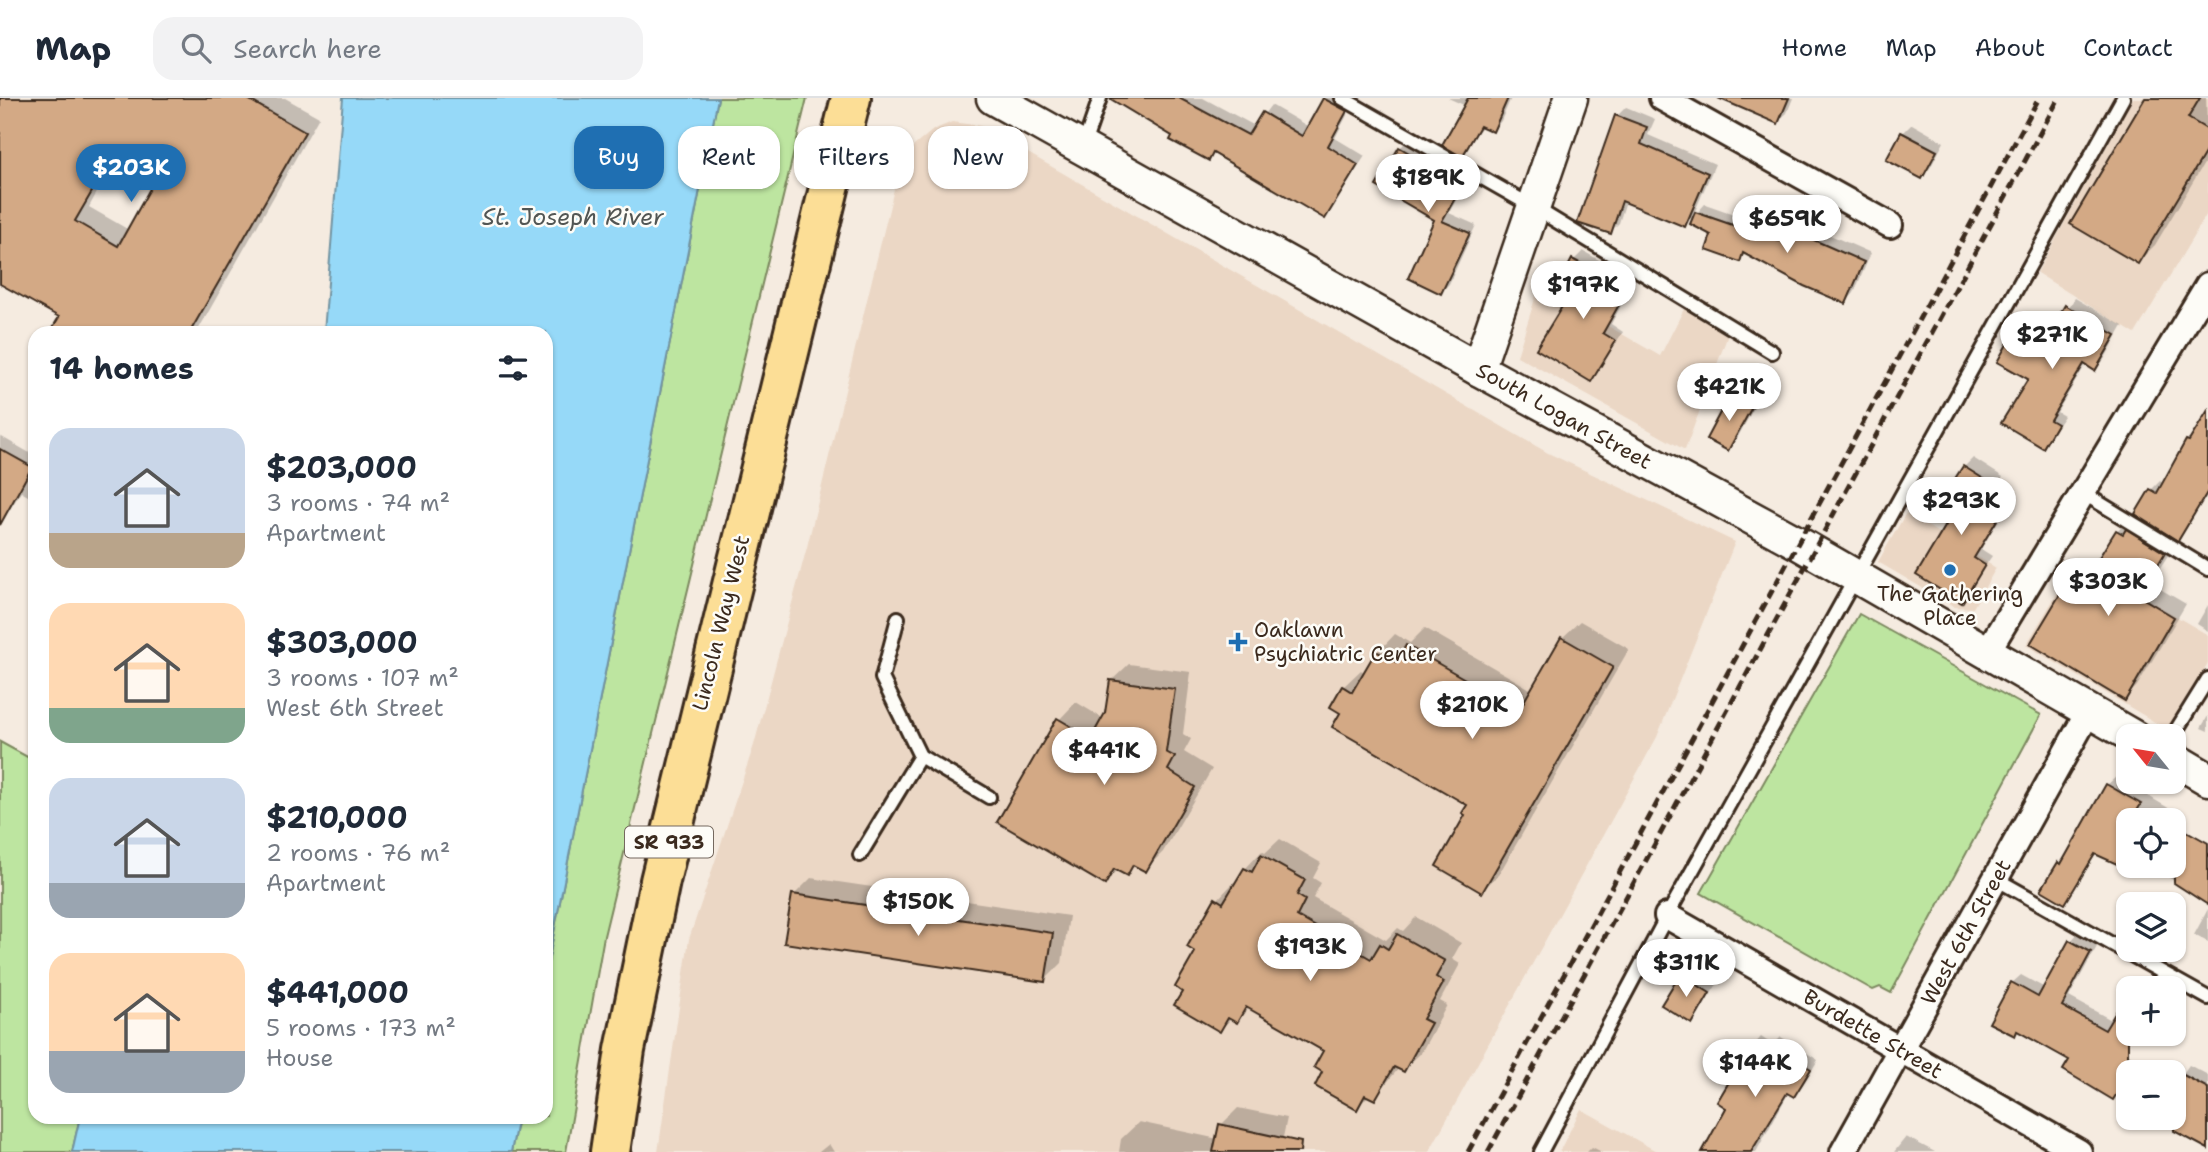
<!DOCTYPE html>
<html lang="en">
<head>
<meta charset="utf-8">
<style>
	:root { --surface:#fff; --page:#f2f2f3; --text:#1f2937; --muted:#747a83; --line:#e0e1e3; --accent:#1f6fb2 }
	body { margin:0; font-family:"Shantell Sans",sans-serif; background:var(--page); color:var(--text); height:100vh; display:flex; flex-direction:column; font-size:26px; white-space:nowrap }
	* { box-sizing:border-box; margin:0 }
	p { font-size:23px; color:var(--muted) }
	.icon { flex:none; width:38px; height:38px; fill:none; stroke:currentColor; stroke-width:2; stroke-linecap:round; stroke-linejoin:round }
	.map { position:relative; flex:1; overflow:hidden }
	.panel { position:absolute; left:28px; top:228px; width:525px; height:798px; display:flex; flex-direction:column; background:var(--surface); border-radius:21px; box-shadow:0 2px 5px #0004 }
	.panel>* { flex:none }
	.top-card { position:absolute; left:574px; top:28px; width:665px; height:63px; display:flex; gap:14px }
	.needle { width:46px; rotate:300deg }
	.controls { position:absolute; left:2116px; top:626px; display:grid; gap:14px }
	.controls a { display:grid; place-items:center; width:70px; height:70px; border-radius:14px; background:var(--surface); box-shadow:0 2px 5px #0004; font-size:35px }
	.price { position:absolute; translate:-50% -60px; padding:0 16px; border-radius:24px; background:#fff; color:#222; font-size:23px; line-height:46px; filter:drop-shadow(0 2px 4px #0008) }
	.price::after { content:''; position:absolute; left:50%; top:42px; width:21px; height:16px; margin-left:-10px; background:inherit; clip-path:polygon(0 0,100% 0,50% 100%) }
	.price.selected { background:var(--accent); color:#fff }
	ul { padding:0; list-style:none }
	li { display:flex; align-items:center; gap:21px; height:175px; padding:0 21px }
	li span { display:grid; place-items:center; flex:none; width:196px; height:140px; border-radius:21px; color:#555 }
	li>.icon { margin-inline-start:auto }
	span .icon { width:84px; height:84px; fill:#fffc; stroke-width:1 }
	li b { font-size:30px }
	h2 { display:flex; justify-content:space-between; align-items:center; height:84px; padding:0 21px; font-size:30px }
	.pill { padding:0 24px; border-radius:21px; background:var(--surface); box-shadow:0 2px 5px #0004; font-size:24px; line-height:63px }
	.pill.selected { background:var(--accent); color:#fff }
	header { display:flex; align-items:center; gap:42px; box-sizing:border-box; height:98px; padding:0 35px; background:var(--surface); border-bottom:2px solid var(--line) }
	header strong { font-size:33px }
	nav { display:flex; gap:38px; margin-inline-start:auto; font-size:24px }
	.search { width:490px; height:63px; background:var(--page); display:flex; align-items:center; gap:18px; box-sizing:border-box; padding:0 24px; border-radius:21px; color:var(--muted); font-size:26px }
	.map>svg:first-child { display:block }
	.built { fill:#ebd7c5 }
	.green { fill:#bde5a0; stroke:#7c885f; stroke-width:2 }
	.water { fill:#96d9f8; stroke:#7293a1; stroke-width:2 }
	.shadow { fill:#0003; fill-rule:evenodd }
	.building { fill:#d3a985; stroke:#3b2a1e; stroke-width:2; fill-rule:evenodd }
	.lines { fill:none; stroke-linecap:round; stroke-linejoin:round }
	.service-casing { stroke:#3b2a1e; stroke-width:18 }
	.minor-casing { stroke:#3b2a1e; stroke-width:30 }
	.tertiary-casing { stroke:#3b2a1e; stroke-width:37 }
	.primary-casing { stroke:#3b2a1e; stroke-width:44 }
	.service { stroke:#fdfcf7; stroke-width:12 }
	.minor { stroke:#fdfcf7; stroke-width:24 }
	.tertiary { stroke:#fdfcf7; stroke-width:32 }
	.primary { stroke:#fcde96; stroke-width:38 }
	.rail { stroke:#3b2a1e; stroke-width:5; stroke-dasharray:10 5; stroke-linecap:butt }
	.poi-dot { fill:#1f6fb2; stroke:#fdfcf7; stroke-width:2.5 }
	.labels { text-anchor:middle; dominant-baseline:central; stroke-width:5; stroke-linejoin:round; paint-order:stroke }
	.shield { fill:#fdfcf7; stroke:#75695f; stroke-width:2 }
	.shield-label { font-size:19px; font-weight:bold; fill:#3b2a1e }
	.street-label { font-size:21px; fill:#3b2a1e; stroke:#fdfcf7 }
	.poi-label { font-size:21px; fill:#3b2a1e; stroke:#fdfcf7 }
	.water-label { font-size:23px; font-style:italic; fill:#525654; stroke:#fdfcf7 }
</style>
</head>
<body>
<header>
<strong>Map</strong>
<div class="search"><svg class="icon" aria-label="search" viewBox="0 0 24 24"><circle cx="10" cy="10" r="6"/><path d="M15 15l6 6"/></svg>Search here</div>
<nav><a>Home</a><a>Map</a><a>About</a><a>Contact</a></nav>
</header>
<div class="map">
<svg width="2208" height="1054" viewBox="0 0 2208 1054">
	<rect width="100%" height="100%" fill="#f5ebe0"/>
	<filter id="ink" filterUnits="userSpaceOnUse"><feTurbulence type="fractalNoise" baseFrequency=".0143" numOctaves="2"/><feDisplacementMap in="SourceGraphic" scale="14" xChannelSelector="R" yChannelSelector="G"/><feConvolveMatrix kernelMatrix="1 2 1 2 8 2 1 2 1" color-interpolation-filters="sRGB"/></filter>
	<g filter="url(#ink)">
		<g class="built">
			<polygon points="2133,0 2208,0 2208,114 2135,236 2037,175"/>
			<polygon points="952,24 981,28 1548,355 1735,444 1657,639 1429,1054 658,1054 689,841 754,647 807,449 902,58 933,32"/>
			<polygon points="1539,188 1660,258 1686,207 1729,234 1685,352 1517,258"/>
			<polygon points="1906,415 1996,470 1973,510 1955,509 1878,464"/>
			<polygon points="2078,461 2208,537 2208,566 2168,632 2026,547"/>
			<polygon points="1581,1011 1658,1054 1559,1054"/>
		</g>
		<g class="green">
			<polygon points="718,0 807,0 604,838 566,1054 511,1054 518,1019 546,1018 546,875"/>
			<polygon points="1859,516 2041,617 1891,895 1880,889 1873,892 1701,795"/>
			<polygon points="0,644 35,663 35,1018 80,1019 72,1054 0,1054"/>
		</g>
		<g class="water">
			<polygon points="343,0 718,0 546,875 546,234 324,234"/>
			<polygon points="80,1019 80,1018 518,1019 511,1054 72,1054"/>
		</g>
		<g class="shadow">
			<path d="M 2,0 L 285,0 L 319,19 L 197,234 L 52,234 L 61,219 L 0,177 ZM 119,54 L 160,78 L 129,132 L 89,109 Z"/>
			<polygon points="1125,0 1203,0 1255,28 1271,7 1309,29 1325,0 1346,0 1354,4 1335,40 1365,58 1325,118 1215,54 1208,61"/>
			<polygon points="1448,0 1511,0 1501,23 1493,32 1483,27 1462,56 1466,8"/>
			<polygon points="1755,0 1793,0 1787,15 1778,23"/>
			<polygon points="2147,0 2206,0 2208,59 2155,147 2138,164"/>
			<polygon points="1626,9 1655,21 1648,37 1715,66 1693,118 1684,127 1626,103 1619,125 1610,134 1617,18"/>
			<polygon points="1912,26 1944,44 1930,70 1921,79 1903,35"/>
			<polygon points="1408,42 1471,74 1449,115 1476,127 1449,186 1441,194 1436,122 1400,50"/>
			<polygon points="1705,106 1785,134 1801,113 1825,127 1821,133 1871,155 1854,195 1846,204 1747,155 1739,162 1696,116"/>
			<polygon points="1583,153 1635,182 1611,226 1623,234 1591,281 1571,196 1574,162"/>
			<polygon points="2075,200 2123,228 2103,263 2095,271 2086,266 2057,314 2064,318 2043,348 2031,280 2000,263 2020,231 2046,244"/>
			<polygon points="1740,289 1760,299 1736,342 1728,351 1731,298"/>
			<polygon points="2208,315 2208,396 2150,485 2186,506 2137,588 2124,601 2069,484 2082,471 2090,476 2117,433 2129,420 2135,424 2141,418 2151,392 2160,383 2164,386 2188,343"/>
			<polygon points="0,338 35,358 35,402 21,394 0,426"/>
			<polygon points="1973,360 2003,379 1991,398 2007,408 1981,451 1992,458 1961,502 1948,426 1954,395 1964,369"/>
			<polygon points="2208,507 2208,533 2197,526"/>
			<polygon points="1580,523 1629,551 1499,776 1482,793 1468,717 1470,707 1342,614 1343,589 1361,572 1365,575 1378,554 1395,536 1410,545 1425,530 1532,592 1562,540"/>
			<polygon points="1129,566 1191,574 1183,636 1191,641 1184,654 1212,671 1163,754 1145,772 1136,766 1126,776 1118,771 1104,785 1059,622 1076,604 1104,621 1111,583"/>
			<polygon points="2208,618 2208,633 2201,630"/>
			<path d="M 2116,679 L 2182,718 L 2176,728 L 2208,749 L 2208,805 L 2153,769 L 2145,778 L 2097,755 L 2065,804 L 2059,765 L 2068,756 L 2107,687 ZM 2128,723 L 2174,723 L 2174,768 L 2128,768 Z"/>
			<polygon points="1280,741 1321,765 1313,780 1321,785 1313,800 1386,842 1398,830 1403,833 1416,819 1461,845 1452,861 1460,866 1440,903 1447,907 1421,955 1403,972 1399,970 1374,1000 1369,997 1357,1010 1325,973 1325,952 1250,909 1237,923 1232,920 1220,932 1198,853 1217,802 1234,784 1237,786 1245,771 1262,753 1265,755"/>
			<polygon points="811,780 1069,818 1062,865 1045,882 794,797"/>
			<polygon points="2208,811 2208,844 2194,837"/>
			<polygon points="2079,834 2099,845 2069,899 2128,931 2118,950 2139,962 2113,1000 2071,961 2019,932 2014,936 2012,885 2021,877 2045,890 2071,843"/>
			<polygon points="1690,869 1718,885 1692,923 1681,877"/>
			<polygon points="1761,939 1773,947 1781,939 1818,962 1802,988 1793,997 1789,994 1756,1054 1704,1054 1728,1009 1719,1003 1753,948"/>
			<polygon points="2189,967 2208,977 2208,1050 2156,1021 2174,1020 2174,988"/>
			<polygon points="1238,1010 1287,1020 1280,1054 1119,1054 1121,1041 1139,1024 1218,1041 1221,1027"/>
			<polygon points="1906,1039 1935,1054 1894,1054"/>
			<polygon points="829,1046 834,1054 819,1054"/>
			<polygon points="1592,1049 1602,1054 1587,1054"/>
		</g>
		<g class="building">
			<path d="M 0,0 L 246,0 L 305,34 L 190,234 L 50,234 L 59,219 L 0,186 ZM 115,54 L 157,78 L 118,148 L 75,123 Z"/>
			<polygon points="1109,0 1179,0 1248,37 1262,14 1302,38 1323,0 1347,13 1328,48 1358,67 1325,121 1213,55 1209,63 1170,42 1172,38"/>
			<polygon points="1468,0 1508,0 1493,34 1480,28 1462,59 1442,47"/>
			<polygon points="1718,0 1789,0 1778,26"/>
			<polygon points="2145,0 2200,0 2188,20 2208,32 2208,50 2138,166 2070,126"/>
			<polygon points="1615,17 1647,29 1641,46 1708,75 1685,129 1622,103 1611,136 1577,125"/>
			<polygon points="1901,34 1937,53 1922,81 1886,62"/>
			<polygon points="1399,49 1431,68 1434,62 1465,83 1442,123 1470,135 1441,196 1408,180 1434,122 1376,88"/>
			<polygon points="1695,114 1779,143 1791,121 1818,136 1814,142 1864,164 1846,206 1804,188 1743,155 1740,164 1706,152 1711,137 1690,126"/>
			<polygon points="1572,161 1628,191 1603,235 1616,243 1591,284 1536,251 1569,197 1557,190"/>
			<polygon points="2065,207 2116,237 2095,273 2084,266 2050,322 2057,326 2043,350 2001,325 2028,281 1997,264 2011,239 2039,253"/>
			<polygon points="1730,296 1752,309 1728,353 1706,341"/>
			<polygon points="2208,312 2208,393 2178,443 2135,416 2150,391 2157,395 2186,342 2189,343"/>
			<polygon points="0,351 32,369 0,427"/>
			<polygon points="1963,368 1995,388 1983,407 2000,417 1974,460 1985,467 1962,505 1916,477 1946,427 1936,421 1952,395 1947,393"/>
			<polygon points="2126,431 2165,455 2139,498 2174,519 2125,603 2030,546 2068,483 2080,490 2116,432 2123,436"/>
			<polygon points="1561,539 1613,569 1482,795 1436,768 1465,717 1462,715 1467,707 1332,629 1340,615 1330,609 1342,588 1352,594 1376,553 1396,564 1406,547 1519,612"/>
			<polygon points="1110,582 1175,591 1166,654 1175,659 1168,672 1195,689 1146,774 1133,767 1127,778 1114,771 1105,787 997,724 1057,620 1091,640 1105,615"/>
			<polygon points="2106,686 2141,706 2131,723 2128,723 2128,771 2095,756 2065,806 2041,792 2058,764 2061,766"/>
			<polygon points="2174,726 2208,745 2208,807 2174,785"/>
			<polygon points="1261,757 1305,782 1297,797 1305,802 1297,818 1371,861 1380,846 1388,851 1397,836 1445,863 1436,879 1444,884 1423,921 1431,925 1404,974 1394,969 1375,1002 1365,997 1357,1012 1315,988 1322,974 1314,969 1323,953 1246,909 1237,925 1228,920 1220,934 1174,907 1182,894 1175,889 1195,854 1187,849 1215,800 1223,805 1244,770 1252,774"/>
			<polygon points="792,796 1053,835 1045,884 784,845"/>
			<polygon points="2069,842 2091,854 2062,908 2105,932 2128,894 2128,977 2113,1002 2063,972 2069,962 2017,933 2015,938 1989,925 2011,884 2038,899"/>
			<polygon points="1680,876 1710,895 1692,926 1661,907"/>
			<polygon points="1751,947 1765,956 1770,947 1811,971 1794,999 1787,995 1751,1054 1702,1054 1726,1010 1717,1004"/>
			<polygon points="2174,972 2208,990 2208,1051 2174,1033"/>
			<polygon points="1219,1026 1301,1044 1300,1054 1213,1054"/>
		</g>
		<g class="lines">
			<g class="service-casing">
				<g id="service">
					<polyline points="1342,0 1535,110 1772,254"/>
					<polyline points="1083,49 1100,0"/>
					<polyline points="2083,395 2208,471"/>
					<polyline points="898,520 882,580 920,658 989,699"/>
					<polyline points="2172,639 2208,581"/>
					<polyline points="860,757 920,658"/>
					<polyline points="1996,781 2208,900"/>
					<polyline points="1541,1054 1667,818 2123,0"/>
				</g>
			</g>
			<g class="minor-casing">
				<g id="minor">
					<polyline points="1662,0 1890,127"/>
					<polyline points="1987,554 2208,187"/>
					<polyline points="1667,818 2079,1054"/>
					<polyline points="1843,1054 2089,613"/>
				</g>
			</g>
			<g class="tertiary-casing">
				<g id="tertiary">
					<polyline points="993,0 1478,271 1798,445 2134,639"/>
					<polyline points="1478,271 1571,0"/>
					<polyline points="2174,661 2208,681"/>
				</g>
			</g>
			<g class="primary-casing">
				<polyline id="primary" points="610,1054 625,952 660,783 851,0"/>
			</g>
			<use href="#service" class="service"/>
			<use href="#minor" class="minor"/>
			<use href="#tertiary" class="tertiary"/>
			<use href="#primary" class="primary"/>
			<g class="rail">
				<polyline points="1468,1054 2039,0"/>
				<polyline points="1488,1054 2059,0"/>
			</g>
		</g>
	</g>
	<g class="poi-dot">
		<circle cx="1950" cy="472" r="7"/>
		<path d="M1234.5 533.5h7v7h7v7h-7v7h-7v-7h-7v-7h7z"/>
	</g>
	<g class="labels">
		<rect class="shield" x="625" y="728.5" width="88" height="31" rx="5"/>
		<g class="shield-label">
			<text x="669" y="744">SR 933</text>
		</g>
		<g class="street-label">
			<text transform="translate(1564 318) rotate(29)">South Logan Street</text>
			<text transform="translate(721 525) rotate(-76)">Lincoln Way West</text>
			<text transform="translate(1966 834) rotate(-61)">West 6th Street</text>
			<text transform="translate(1873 936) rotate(30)">Burdette Street</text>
		</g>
		<g class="poi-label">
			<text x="1950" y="496">The Gathering<tspan x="1950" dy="24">Place</tspan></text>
			<text x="1254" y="532" text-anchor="start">Oaklawn<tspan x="1254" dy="24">Psychiatric Center</tspan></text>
		</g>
		<g class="water-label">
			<text x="573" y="119">St. Joseph River</text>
		</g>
	</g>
</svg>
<div class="controls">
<a><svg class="needle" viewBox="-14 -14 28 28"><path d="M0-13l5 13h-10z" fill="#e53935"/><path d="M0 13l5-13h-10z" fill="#747a83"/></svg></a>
<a><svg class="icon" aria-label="locate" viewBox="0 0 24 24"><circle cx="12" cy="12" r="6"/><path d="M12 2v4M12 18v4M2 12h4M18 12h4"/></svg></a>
<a><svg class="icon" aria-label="layers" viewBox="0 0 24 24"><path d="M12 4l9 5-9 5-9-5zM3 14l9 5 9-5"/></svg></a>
<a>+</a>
<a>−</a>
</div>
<b class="price selected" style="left:131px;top:106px">$203K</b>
<b class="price" style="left:1428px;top:116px">$189K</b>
<b class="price" style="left:1787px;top:157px">$659K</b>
<b class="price" style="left:1583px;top:223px">$197K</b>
<b class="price" style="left:2052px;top:273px">$271K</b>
<b class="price" style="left:1729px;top:325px">$421K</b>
<b class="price" style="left:1961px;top:439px">$293K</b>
<b class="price" style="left:2108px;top:520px">$303K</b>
<b class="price" style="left:1472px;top:643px">$210K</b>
<b class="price" style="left:1104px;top:689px">$441K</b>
<b class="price" style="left:918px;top:840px">$150K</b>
<b class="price" style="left:1310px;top:885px">$193K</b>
<b class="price" style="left:1686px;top:901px">$311K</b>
<b class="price" style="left:1755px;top:1001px">$144K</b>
<div class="top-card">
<a class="pill selected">Buy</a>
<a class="pill">Rent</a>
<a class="pill">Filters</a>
<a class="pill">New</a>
</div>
<section class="panel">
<h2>14 homes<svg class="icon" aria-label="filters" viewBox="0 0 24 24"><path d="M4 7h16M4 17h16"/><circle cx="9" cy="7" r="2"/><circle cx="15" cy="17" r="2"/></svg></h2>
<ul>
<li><span style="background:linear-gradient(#c9d6e8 75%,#b9a48a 0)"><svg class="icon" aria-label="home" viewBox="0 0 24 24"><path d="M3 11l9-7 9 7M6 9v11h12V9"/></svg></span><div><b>$203,000</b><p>3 rooms · 74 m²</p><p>Apartment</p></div></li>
<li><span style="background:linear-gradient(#ffd9b3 75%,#7fa58c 0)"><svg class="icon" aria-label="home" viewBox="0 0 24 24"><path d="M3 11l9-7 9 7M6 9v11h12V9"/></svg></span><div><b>$303,000</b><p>3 rooms · 107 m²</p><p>West 6th Street</p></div></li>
<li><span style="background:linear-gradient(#c9d6e8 75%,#9aa5b1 0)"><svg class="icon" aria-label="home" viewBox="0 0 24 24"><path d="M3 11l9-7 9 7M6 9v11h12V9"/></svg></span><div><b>$210,000</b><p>2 rooms · 76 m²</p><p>Apartment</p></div></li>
<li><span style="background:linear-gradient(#ffd9b3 70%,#9aa5b1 0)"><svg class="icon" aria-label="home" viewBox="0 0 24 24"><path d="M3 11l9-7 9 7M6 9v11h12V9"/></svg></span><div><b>$441,000</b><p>5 rooms · 173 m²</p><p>House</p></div></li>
</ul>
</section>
</div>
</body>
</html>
